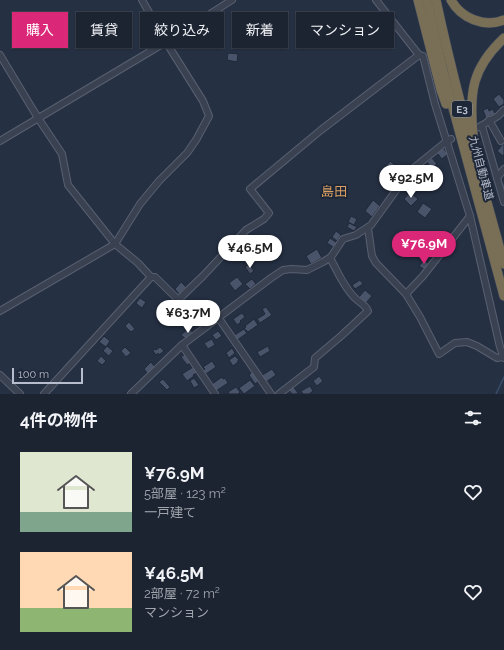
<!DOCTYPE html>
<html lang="ja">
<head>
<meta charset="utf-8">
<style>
	:root { --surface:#1c2432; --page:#29303e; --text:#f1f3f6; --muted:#a0a4ac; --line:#3a414d; --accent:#db2777 }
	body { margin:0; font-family:Raleway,"Noto Sans JP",sans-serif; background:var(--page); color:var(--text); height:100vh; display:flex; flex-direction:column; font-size:15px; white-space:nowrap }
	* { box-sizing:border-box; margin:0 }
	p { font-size:13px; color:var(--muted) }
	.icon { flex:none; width:22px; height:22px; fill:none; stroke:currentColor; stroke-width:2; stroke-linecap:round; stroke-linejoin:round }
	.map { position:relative; height:394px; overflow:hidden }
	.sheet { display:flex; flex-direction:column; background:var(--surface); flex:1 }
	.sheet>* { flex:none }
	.guide { position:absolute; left:12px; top:12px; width:480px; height:36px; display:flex; gap:8px }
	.scale { position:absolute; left:12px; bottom:10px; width:71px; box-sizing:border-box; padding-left:4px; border:2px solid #b7bdcc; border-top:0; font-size:11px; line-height:14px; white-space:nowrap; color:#b7bdcc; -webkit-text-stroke:3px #1e2738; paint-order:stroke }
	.price { position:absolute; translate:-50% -34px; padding:0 9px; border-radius:14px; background:#fff; color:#222; font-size:13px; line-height:26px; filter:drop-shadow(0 1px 2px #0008) }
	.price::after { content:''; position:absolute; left:50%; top:24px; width:12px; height:9px; margin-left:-6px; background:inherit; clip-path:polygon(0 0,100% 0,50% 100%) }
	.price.on { background:var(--accent); color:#fff }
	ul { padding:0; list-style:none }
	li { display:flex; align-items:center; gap:12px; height:100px; padding:0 20px }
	li span { display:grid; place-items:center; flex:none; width:112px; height:80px; border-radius:0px; color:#555 }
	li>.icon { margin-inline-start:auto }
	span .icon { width:48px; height:48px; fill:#fffc; stroke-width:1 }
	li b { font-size:17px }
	h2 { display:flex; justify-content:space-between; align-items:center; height:48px; padding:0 20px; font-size:17px }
	.tag { padding:0 14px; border-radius:0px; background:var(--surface); box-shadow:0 1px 3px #0004,0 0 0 1px var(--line); font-size:14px; line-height:36px }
	.tag.on { background:var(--accent); color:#fff }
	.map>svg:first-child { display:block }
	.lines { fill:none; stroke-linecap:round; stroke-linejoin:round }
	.stream { stroke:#3a4c6c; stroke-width:1.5 }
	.building { fill:#495369; stroke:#20293a }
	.minor-casing { stroke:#586070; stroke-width:8 }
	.highway-casing { stroke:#444d5d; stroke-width:10 }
	.minor { stroke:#3a4252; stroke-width:6 }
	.highway { stroke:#796e56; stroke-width:9 }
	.labels { text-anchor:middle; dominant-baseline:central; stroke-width:4; stroke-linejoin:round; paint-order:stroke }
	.shield { fill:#1e2738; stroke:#8990a0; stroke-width:1 }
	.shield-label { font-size:10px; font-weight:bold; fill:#b7bdcc }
	.street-label { font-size:11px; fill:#b7bdcc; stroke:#1e2738 }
	.quarter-label { font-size:13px; fill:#daa063; stroke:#1e2738 }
</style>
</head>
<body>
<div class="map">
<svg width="504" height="394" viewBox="0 0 504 394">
	<rect width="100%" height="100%" fill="#253043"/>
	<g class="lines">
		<g class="stream">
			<polyline points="502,183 504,187"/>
			<polyline points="496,394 504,377"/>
		</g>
	</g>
	<g class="building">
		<polygon points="228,53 238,54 237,62 227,60"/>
		<polygon points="499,94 504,100 504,104 499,107 493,99"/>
		<polygon points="488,108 489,111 493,109 495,114 486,118 483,110"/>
		<polygon points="504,143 504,154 503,156 497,151"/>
		<polygon points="443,148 448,154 442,159 437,153"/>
		<polygon points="432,158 437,164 431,168 427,162"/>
		<polygon points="390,161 398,168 394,174 386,167"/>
		<polygon points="410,192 418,199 411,206 404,199"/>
		<polygon points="373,200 380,206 372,217 365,211"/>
		<polygon points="423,203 432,209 425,218 417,212"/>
		<polygon points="351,216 357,219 354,225 348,222"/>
		<polygon points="349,223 357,227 354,231 347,227"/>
		<polygon points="336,231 341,235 337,241 332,237"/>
		<polygon points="330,238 337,243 333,247 327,243"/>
		<polygon points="317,249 322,258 311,264 306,256"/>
		<polygon points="424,260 429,264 425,270 419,266"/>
		<polygon points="249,264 254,271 250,274 245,267"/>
		<polygon points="237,277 243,284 235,291 229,283"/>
		<polygon points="252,279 256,284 250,289 245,284"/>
		<polygon points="360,280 363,284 355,289 352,285"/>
		<polygon points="181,282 186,287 179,294 175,289"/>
		<polygon points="365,290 372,296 366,303 359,297"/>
		<polygon points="140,298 146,302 142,308 138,305 136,303"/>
		<polygon points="176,307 182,312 176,318 171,313"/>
		<polygon points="209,307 216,317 207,323 205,320 206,319 204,317 208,314 205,310"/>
		<polygon points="266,307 272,315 260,323 257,319 265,314 262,309"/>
		<polygon points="242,313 245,317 240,321 241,322 237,325 233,319"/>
		<polygon points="254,319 258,325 248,332 244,328 246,327 245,326"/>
		<polygon points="129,322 135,329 131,332 125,326"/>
		<polygon points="189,328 194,334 186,339 181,335"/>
		<polygon points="244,329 247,333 236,341 233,336"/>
		<polygon points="218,331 222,336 216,340 212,335"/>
		<polygon points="104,336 110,341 106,347 99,342"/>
		<polygon points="212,339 215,345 208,349 204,343"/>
		<polygon points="107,346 113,351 109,356 103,351"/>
		<polygon points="268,346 270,351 260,357 257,352"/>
		<polygon points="125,347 131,353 126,357 121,351"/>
		<polygon points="160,347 164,351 159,355 158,353 156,355 153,351 154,349 156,350"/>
		<polygon points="232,348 235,353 229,358 226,353"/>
		<polygon points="185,354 191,363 187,365 181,357"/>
		<polygon points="101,356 106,361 102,365 97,361"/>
		<polygon points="235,356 239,360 238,360 238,362 233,366 229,360"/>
		<polygon points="212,361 216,367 206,374 203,370 205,369 203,367"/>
		<polygon points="151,362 155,367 148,374 144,369"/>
		<polygon points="193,367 197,373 193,375 194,376 187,381 182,374"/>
		<polygon points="272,369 276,375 266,382 261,376"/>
		<polygon points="252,372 259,381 255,384 249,375"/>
		<polygon points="319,376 323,381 317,386 313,381"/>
		<polygon points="222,377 223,379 225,378 228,383 216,391 212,384"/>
		<polygon points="194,378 199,385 194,388 190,381"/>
		<polygon points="163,379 170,387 167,390 159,382"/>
		<polygon points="250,380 255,386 244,394 239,388"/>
		<polygon points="292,385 298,393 297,394 292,394 288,389"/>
		<polygon points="310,386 313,391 309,394 303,394 301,391"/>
		<polygon points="236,387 240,392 238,394 229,394 228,392"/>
	</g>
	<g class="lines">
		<g class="minor-casing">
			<g id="minor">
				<polyline points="376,0 419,55 423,56 435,104 470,216 500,347 504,358"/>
				<polyline points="0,55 38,118 62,154 68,185 115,244 138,263 151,277 155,277 206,327"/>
				<polyline points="489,120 501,141"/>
				<polyline points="482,126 504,202"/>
				<polyline points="479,127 498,116 504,110"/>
				<polyline points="0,141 166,42 232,0"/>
				<polyline points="497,178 504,169"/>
				<polyline points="368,228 372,256 376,263 406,294 420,317 439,354 455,343 467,342 477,346 497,358 504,357"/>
				<polyline points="406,294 423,276 470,216"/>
				<polyline points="178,300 203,276 246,230 264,219 269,213 250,189 321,130 419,55"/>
				<polyline points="0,311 115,244 140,204 159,181 187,153 196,140 209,116 203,101 166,42 142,0"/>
				<polyline points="218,317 271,394"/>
				<polyline points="182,345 215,394"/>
				<polyline points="0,375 20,394"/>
				<polyline points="44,394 151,277"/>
				<polyline points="131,394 182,345 271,278 283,270 292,269 307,270 323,262 331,257 343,239 356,235 371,225 410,171 447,141 451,139"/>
				<path d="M 279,394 L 314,367 L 315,358 L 341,336 L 368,311 C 366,305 359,302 355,298 C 344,288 337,270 330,258"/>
			</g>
		</g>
		<g class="highway-casing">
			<g id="highway">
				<polyline points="418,0 441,90 446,104"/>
				<polyline points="427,0 443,71 504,296"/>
				<path d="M 436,0 C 455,89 480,176 504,264"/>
				<path d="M 451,0 C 461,18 484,28 504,20"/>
				<path d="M 473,134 C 469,92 472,68 504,38"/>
			</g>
		</g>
		<use href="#minor" class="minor"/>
		<use href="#highway" class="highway"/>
	</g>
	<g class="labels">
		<rect class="shield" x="452" y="101" width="20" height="16" rx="3"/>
		<g class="shield-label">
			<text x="462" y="109">E3</text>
		</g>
		<g class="street-label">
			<text transform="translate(481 168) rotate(75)">九州自動車道</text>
		</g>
		<g class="quarter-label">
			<text x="334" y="191">島田</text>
		</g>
	</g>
</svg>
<div class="scale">100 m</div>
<b class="price" style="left:411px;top:199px">¥92.5M</b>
<b class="price on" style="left:424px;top:265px">¥76.9M</b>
<b class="price" style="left:250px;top:269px">¥46.5M</b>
<b class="price" style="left:188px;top:334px">¥63.7M</b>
<div class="guide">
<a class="tag on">購入</a>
<a class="tag">賃貸</a>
<a class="tag">絞り込み</a>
<a class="tag">新着</a>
<a class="tag">マンション</a>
</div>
</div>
<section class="sheet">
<h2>4件の物件<svg class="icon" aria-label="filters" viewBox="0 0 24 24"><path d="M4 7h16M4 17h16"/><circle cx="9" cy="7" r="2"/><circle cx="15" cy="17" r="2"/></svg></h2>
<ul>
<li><span style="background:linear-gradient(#dfe7d0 75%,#7fa58c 0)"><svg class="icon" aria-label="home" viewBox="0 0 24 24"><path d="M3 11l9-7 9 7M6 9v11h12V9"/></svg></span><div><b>¥76.9M</b><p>5部屋 · 123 m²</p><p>一戸建て</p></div><svg class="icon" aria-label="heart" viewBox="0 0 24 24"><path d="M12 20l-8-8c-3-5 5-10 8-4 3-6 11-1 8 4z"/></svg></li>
<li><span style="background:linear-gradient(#ffd9b3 70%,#8fb573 0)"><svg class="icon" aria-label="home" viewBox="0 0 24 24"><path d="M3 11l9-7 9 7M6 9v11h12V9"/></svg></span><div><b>¥46.5M</b><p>2部屋 · 72 m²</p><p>マンション</p></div><svg class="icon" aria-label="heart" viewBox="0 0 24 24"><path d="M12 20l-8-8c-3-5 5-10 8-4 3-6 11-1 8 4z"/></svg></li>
</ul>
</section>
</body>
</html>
